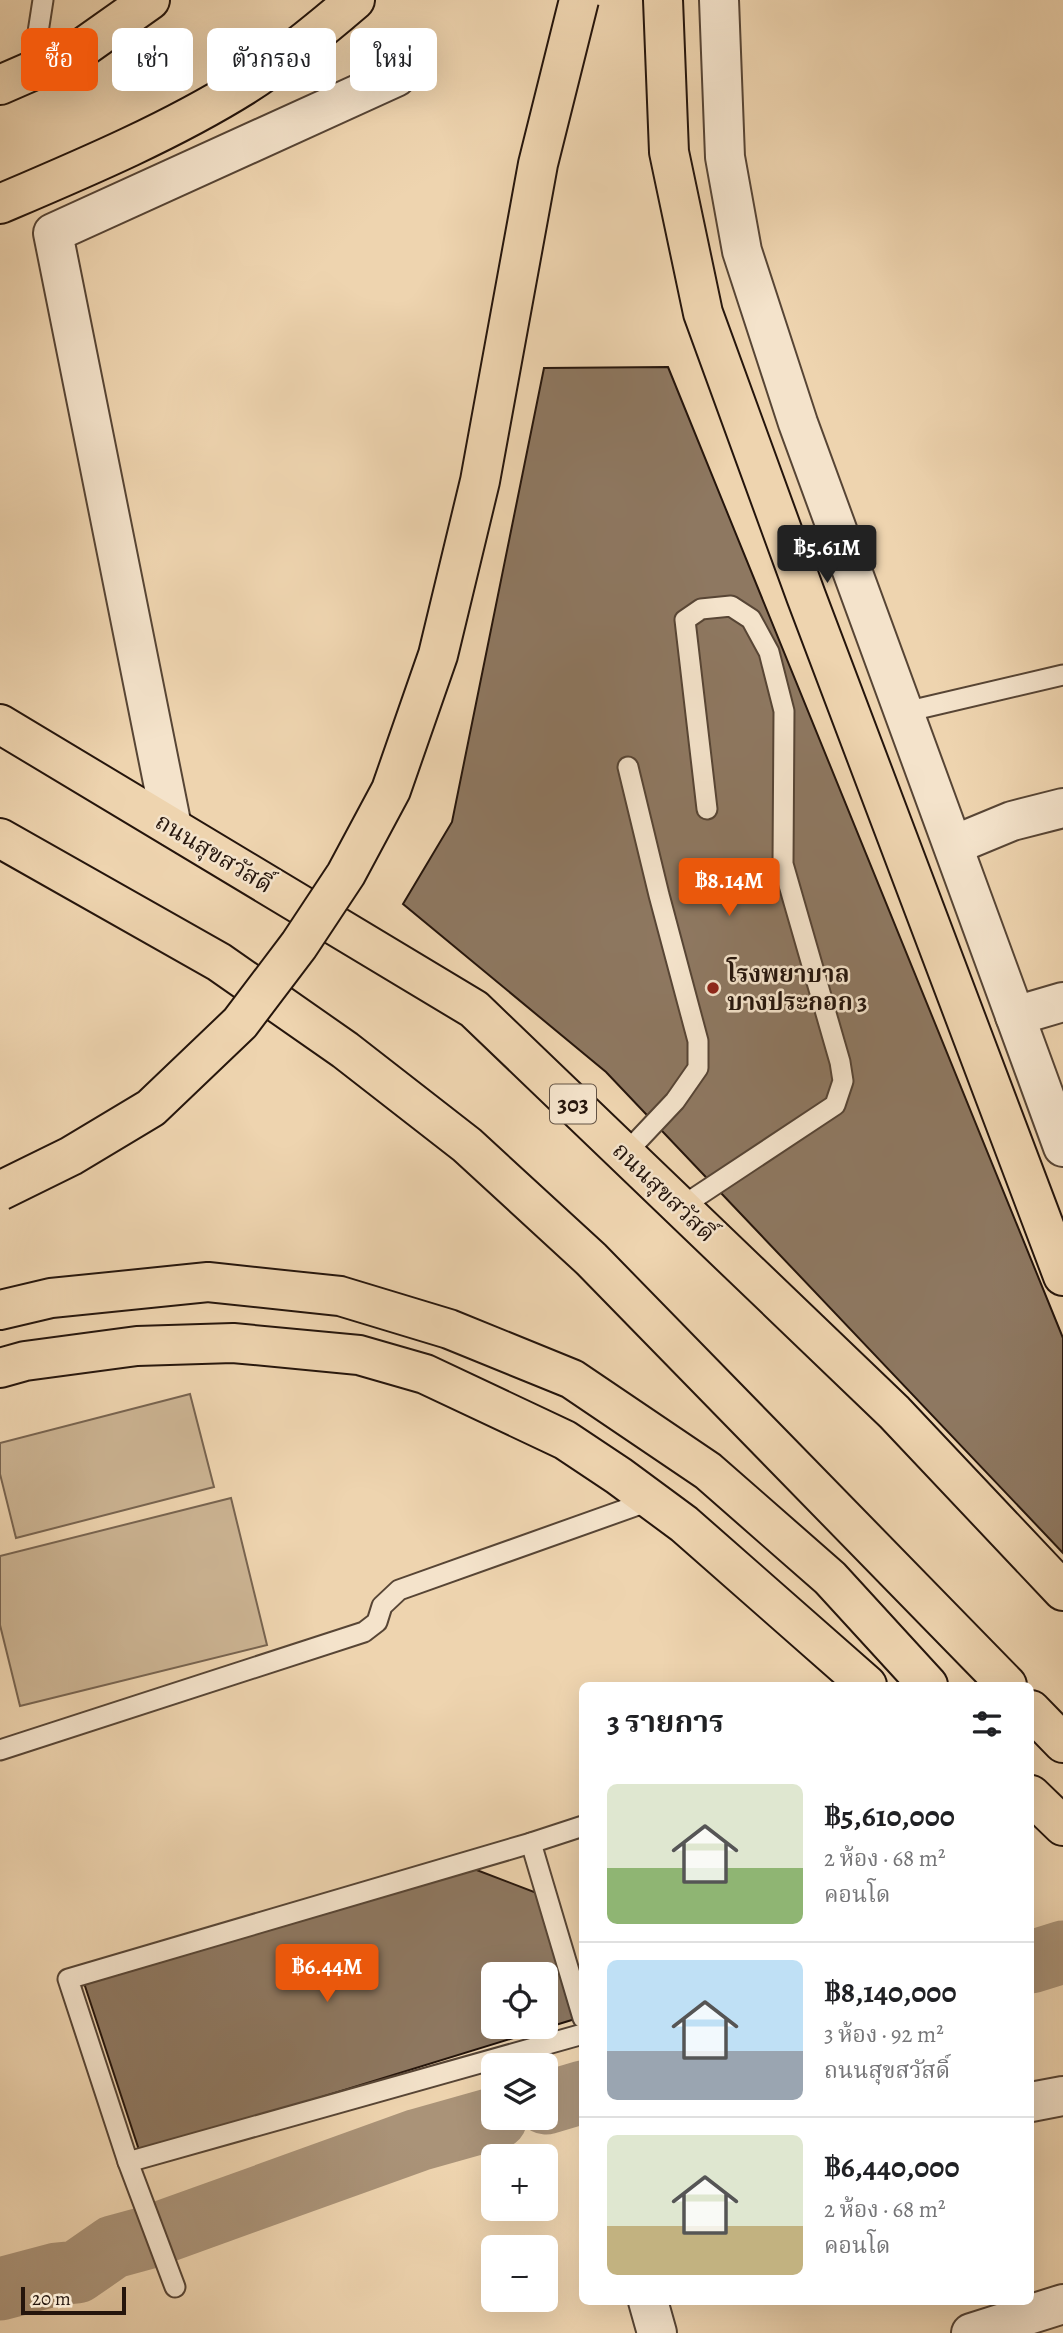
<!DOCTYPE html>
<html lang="th">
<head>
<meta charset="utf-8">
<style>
	:root { --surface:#fff; --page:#f6f6f6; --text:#202124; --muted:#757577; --line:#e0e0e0; --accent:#ea580c }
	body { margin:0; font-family:Alegreya,"Noto Serif Thai",serif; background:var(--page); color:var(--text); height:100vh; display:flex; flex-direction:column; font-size:26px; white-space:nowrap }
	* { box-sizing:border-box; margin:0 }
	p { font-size:23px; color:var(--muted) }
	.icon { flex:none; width:38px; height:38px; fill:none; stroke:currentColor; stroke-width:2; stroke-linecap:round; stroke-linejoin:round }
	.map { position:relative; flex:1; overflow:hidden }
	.details { position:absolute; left:579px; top:1682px; width:455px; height:623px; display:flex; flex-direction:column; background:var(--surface); border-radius:10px; box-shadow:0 7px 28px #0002 }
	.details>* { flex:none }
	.banner { position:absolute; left:21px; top:28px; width:453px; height:63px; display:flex; gap:14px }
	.buttons { position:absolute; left:481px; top:1962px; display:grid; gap:14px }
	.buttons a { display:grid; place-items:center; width:77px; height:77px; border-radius:10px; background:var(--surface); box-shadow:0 7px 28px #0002; font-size:35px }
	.scale { position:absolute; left:21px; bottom:18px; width:105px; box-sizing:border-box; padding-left:7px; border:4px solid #25150c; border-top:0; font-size:19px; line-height:24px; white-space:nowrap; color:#25150c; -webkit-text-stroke:5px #f4e3cb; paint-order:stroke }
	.price { position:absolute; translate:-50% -60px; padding:0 16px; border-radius:7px; background:var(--accent); color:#fff; font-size:23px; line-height:46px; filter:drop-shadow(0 2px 4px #0008) }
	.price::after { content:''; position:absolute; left:50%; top:42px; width:21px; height:16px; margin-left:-10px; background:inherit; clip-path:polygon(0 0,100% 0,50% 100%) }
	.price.selected { background:#222; color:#fff }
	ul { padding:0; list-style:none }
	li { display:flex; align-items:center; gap:21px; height:175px; padding:0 28px }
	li+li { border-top:2px solid var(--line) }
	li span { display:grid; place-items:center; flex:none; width:196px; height:140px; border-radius:10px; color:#555 }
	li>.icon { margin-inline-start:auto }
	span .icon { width:84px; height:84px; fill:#fffc; stroke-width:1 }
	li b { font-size:30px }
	h2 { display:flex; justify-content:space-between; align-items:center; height:84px; padding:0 28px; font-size:30px }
	.pill { padding:0 24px; border-radius:10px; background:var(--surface); box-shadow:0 7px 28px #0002; font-size:24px; line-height:63px }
	.pill.selected { background:var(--accent); color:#fff }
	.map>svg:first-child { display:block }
	.green { fill:#ccb493; stroke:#786450; stroke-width:2 }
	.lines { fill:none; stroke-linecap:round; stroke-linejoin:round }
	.river { stroke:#aa9378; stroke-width:63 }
	.building { fill:#8e7861; stroke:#25150c; stroke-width:2; fill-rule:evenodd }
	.lane-casing { stroke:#574535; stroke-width:23 }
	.street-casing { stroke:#574535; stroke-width:42 }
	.primary-casing { stroke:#25150c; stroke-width:42 }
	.highway-casing { stroke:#25150c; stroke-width:42 }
	.lane { stroke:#f4e3cb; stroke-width:19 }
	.street { stroke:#f4e3cb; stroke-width:38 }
	.primary { stroke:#eed4af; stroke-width:38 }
	.highway { stroke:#eed4af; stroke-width:38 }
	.highway-bridge-casing { stroke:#25150c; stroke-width:42; stroke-linecap:butt }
	.highway-bridge { stroke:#eed4af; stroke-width:38 }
	.poi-dot { fill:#8f2418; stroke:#f4e3cb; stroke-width:2.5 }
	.labels { text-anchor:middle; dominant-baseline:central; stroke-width:5; stroke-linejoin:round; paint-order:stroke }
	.shield { fill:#f4e3cb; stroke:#635345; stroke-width:2 }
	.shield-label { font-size:23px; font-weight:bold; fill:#25150c }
	.street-label { font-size:24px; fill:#25150c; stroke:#f4e3cb }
	.poi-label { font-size:24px; font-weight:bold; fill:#25150c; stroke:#f4e3cb; text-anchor:start }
</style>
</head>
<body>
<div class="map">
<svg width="1063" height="2333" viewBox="0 0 1063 2333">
	<rect width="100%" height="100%" fill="#eed4af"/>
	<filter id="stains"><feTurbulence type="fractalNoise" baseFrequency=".00286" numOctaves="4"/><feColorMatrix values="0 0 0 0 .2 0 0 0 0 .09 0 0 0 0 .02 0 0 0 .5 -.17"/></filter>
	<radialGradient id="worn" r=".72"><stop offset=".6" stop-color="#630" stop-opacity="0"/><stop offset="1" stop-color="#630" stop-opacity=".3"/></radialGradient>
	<g class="green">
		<polygon points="190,1394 214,1487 16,1538 0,1474 0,1443"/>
		<polygon points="231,1498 267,1645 20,1706 0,1625 0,1556"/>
	</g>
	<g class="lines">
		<g class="river">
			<polyline points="1031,1962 1063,1952"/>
			<polyline points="546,2103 583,2092"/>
			<polyline points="0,2289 57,2274 77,2272 113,2247 146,2238 418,2140 496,2118"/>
		</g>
	</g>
	<g class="building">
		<polygon points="668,367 1063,1338 1063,1553 606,1072 403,904 452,822 544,368"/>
		<path d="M 474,1869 L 542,1895 L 575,2019 L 140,2153 L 83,1980 ZM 494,1974 L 546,1974 L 546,2026 L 494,2026 Z"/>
	</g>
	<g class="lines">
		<g class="lane-casing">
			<g id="lane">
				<polyline points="32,71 43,0"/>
				<polyline points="905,712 1063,675"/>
				<polyline points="625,1154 675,1101 698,1068 698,1041 659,895 628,767"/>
				<polyline points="681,1207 835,1105 843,1081 840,1062 783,864 784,711 769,652 751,619 731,606 701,609 685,620 707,809"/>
				<polyline points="0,1750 364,1632 377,1622 382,1606 399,1590 652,1500"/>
				<polyline points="583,1826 531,1843 583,2018"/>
				<polyline points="531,1843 68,1979 128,2162 583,2034"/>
				<polyline points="128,2162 175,2287"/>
			</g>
		</g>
		<g class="street-casing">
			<g id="street">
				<polyline points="719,0 725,157 742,251 798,423 1063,1147"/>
				<polyline points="172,827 53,233 396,77"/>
				<polyline points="954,845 1012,821 1063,808"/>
				<polyline points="1015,1016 1063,1002"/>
				<polyline points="1031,2102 1063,2096"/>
				<polyline points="648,2301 657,2333"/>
				<polyline points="971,2333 1063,2304"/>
			</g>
		</g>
		<g class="primary-casing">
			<g id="primary">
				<polyline points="0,724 474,1009 894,1412 1063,1591"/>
				<polyline points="0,838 219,962 345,1050 467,1145 591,1259 1007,1685"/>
				<polyline points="1031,1710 1063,1743"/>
			</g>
		</g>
		<g class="highway-casing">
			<g id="highway">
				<polyline points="663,0 669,152 703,313 806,596 1063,1276"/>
				<polyline points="0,85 78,51 150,0"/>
				<path d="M 0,204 C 82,169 170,132 245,85 C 284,60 320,30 355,0"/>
				<polyline points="0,1310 51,1298 208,1282 340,1296 449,1329 572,1379 708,1471 830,1578 928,1685"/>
				<polyline points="0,1368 25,1361 137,1346 233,1343 359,1355 425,1374 565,1440 619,1476 684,1524 867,1685"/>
				<polyline points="1031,1795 1063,1826"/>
			</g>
		</g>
		<use href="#lane" class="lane"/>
		<use href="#street" class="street"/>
		<use href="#primary" class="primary"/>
		<use href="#highway" class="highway"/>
		<g class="highway-bridge-casing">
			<polyline id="highway-bridge" points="0,1191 71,1156 151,1108 240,1023 299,945 346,874 391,790 438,655 480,481 538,164 579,0"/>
		</g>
		<use href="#highway-bridge" class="highway-bridge"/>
	</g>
	<circle class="poi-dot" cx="713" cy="988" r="7"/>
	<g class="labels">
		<rect class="shield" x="550" y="1084.5" width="46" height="39" rx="5"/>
		<g class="shield-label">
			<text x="573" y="1104">303</text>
		</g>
		<g class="street-label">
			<text transform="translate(214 853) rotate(31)">ถนนสุขสวัสดิ์</text>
			<text transform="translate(664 1192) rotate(44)">ถนนสุขสวัสดิ์</text>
		</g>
		<g class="poi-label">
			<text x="727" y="974">โรงพยาบาล<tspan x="727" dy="28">บางประกอก 3</tspan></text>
		</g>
	</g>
	<rect width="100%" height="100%" filter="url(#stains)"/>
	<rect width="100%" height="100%" fill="url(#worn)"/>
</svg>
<div class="buttons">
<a><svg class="icon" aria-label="locate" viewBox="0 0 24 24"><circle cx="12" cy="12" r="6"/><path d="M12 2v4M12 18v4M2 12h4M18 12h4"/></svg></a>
<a><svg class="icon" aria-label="layers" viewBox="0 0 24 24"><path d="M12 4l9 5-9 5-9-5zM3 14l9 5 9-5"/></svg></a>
<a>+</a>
<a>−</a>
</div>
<div class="scale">20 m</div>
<b class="price selected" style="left:827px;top:585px">฿5.61M</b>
<b class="price" style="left:729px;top:918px">฿8.14M</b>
<b class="price" style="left:327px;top:2004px">฿6.44M</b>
<div class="banner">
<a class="pill selected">ซื้อ</a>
<a class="pill">เช่า</a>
<a class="pill">ตัวกรอง</a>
<a class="pill">ใหม่</a>
</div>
<section class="details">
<h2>3 รายการ<svg class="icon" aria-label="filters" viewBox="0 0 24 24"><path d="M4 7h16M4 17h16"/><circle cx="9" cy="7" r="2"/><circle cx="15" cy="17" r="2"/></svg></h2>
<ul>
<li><span style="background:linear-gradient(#dfe7d0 60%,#8fb573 0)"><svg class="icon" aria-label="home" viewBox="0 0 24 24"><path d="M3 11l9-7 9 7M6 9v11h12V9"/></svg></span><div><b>฿5,610,000</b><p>2 ห้อง · 68 m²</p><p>คอนโด</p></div></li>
<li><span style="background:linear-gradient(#bfe0f5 65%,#9aa5b1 0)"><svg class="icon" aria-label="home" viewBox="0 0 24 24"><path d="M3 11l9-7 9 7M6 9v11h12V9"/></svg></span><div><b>฿8,140,000</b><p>3 ห้อง · 92 m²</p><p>ถนนสุขสวัสดิ์</p></div></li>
<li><span style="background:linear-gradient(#dfe7d0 65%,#c2b280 0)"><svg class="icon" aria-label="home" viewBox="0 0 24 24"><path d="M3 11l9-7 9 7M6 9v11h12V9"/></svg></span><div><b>฿6,440,000</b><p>2 ห้อง · 68 m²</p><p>คอนโด</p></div></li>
</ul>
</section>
</div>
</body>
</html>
